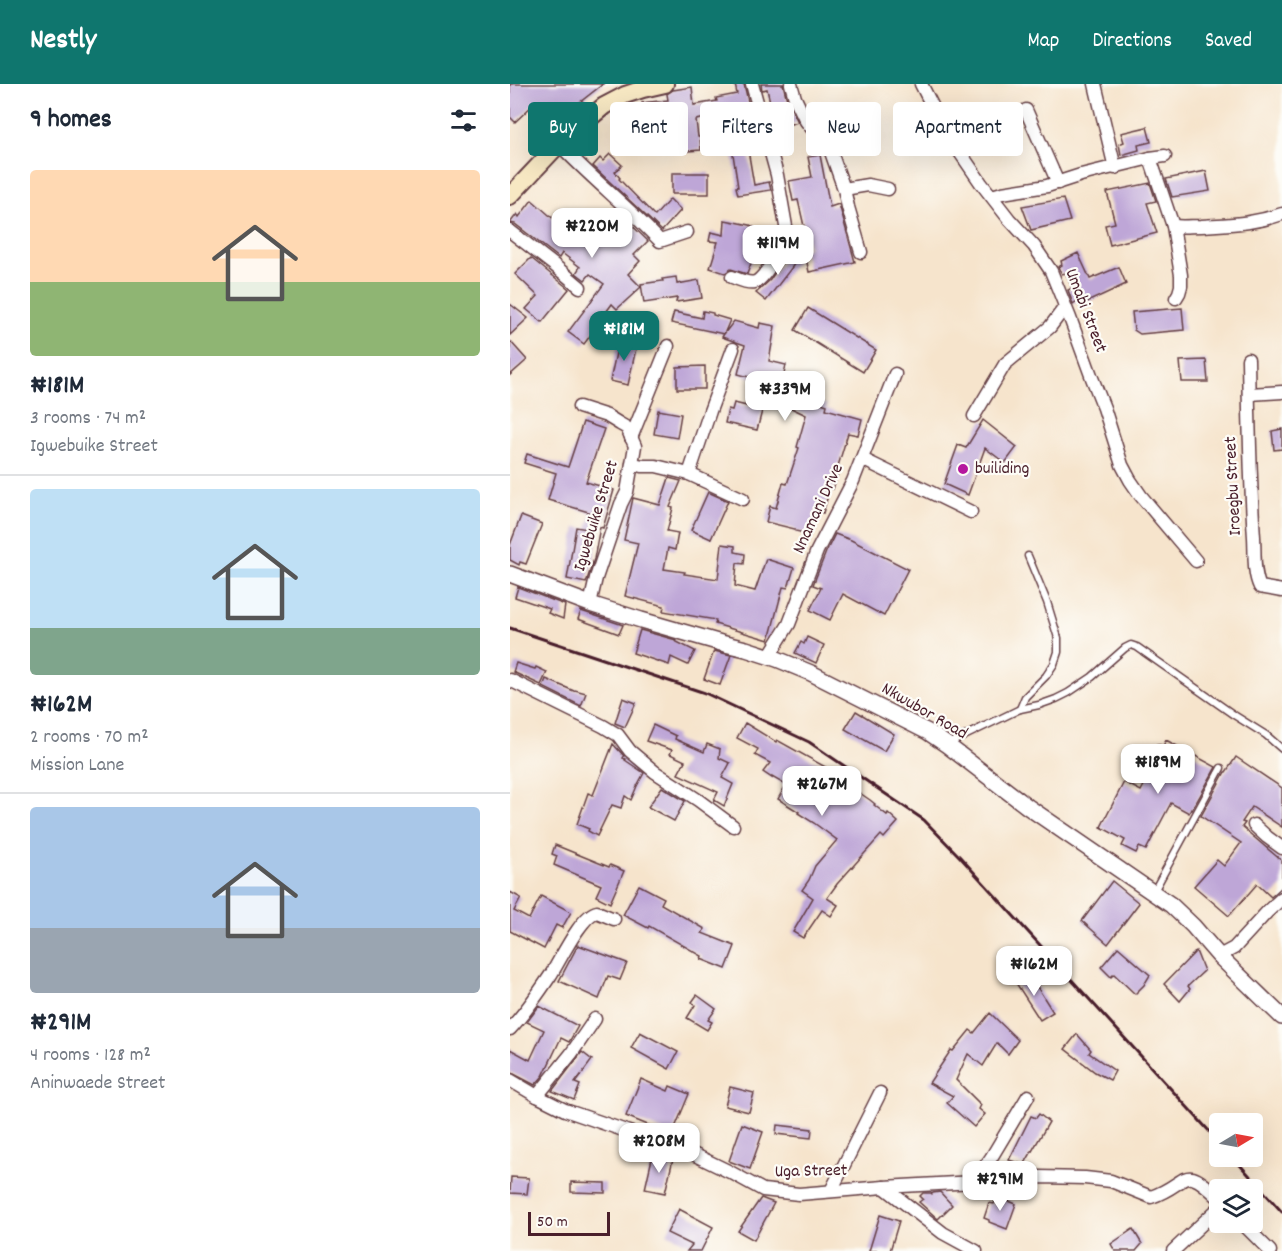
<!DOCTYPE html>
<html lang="en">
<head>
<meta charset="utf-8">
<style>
	:root { --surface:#fff; --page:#f6f6f7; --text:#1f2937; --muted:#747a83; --line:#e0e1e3; --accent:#0f766e }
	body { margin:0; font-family:Dekko,sans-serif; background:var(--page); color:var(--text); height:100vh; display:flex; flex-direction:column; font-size:22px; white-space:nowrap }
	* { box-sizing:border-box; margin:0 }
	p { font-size:20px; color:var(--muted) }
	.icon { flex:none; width:33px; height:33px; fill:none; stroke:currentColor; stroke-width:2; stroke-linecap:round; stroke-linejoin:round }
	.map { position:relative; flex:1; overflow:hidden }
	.sheet { display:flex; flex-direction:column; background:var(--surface); width:510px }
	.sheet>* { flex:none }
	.banner { position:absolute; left:18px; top:18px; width:570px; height:54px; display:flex; gap:12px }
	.needle { width:39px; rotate:80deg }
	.controls { position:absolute; left:699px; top:1029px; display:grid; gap:12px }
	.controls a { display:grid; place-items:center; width:54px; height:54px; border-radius:6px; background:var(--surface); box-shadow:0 6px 24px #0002; font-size:30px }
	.scale { position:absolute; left:18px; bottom:15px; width:82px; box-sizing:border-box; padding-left:6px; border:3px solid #4a1f2b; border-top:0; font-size:16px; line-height:21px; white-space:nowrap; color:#4a1f2b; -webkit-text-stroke:4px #fdfcf7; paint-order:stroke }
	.price { position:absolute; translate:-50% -51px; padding:0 14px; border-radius:12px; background:#fff; color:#222; font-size:20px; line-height:39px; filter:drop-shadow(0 2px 3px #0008) }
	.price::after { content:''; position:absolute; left:50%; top:36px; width:18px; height:14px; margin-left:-9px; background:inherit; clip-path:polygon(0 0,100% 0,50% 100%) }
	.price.active { background:var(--accent); color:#fff }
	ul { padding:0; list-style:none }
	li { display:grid; align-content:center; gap:12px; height:318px; padding:0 30px }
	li+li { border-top:2px solid var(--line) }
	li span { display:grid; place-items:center; height:186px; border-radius:6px; color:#555 }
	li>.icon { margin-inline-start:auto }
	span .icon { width:108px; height:108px; fill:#fffc; stroke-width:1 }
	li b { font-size:26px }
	h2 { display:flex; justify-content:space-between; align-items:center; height:72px; padding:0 30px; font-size:26px }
	.pill { padding:0 21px; border-radius:6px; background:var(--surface); box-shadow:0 6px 24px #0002; font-size:21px; line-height:54px }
	.pill.active { background:var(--accent); color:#fff }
	header { display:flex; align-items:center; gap:36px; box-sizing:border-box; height:84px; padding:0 30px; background:var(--accent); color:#fff }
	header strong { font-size:28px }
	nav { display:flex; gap:33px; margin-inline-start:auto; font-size:21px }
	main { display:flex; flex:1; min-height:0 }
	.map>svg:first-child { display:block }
	.building { fill:#bea6d7 }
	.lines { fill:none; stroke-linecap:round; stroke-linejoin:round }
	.service-casing { stroke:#643d43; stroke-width:9 }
	.minor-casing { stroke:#643d43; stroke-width:15 }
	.tertiary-casing { stroke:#643d43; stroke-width:18 }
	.secondary-casing { stroke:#643d43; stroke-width:20 }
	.service { stroke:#fff; stroke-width:6 }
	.minor { stroke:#fff; stroke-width:12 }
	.tertiary { stroke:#fff; stroke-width:15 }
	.secondary { stroke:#f7e8c3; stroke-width:16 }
	.rail { stroke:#4a1f2b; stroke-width:3 }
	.poi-dot { fill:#b5179e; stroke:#fdfcf7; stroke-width:2 }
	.labels { text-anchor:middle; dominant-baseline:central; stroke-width:4.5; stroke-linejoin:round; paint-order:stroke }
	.street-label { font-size:18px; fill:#4a1f2b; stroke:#fdfcf7 }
	.poi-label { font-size:18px; fill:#4a1f2b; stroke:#fdfcf7; text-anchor:start }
</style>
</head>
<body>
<header>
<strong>Nestly</strong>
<nav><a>Map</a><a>Directions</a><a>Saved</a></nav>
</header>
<main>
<section class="sheet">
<h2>9 homes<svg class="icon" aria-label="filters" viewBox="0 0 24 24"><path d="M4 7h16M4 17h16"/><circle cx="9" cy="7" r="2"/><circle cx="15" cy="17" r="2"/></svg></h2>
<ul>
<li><span style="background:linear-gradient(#ffd9b3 60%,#8fb573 0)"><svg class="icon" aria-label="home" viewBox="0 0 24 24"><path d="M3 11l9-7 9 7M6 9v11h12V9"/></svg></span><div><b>₦181M</b><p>3 rooms · 74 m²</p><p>Igwebuike Street</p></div></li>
<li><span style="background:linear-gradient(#bfe0f5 75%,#7fa58c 0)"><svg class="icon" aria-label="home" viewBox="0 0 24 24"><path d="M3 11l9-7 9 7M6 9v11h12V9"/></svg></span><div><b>₦162M</b><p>2 rooms · 70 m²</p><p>Mission Lane</p></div></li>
<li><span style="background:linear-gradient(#a9c7e8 65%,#9aa5b1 0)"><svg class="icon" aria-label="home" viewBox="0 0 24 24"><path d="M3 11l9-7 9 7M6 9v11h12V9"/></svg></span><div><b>₦291M</b><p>4 rooms · 128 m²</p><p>Aninwaede Street</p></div></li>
</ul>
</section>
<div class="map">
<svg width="772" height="1167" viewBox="0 0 772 1167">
	<rect width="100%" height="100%" fill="#fdfcf7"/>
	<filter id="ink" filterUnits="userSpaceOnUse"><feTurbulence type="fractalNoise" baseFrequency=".0167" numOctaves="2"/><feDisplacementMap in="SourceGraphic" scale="12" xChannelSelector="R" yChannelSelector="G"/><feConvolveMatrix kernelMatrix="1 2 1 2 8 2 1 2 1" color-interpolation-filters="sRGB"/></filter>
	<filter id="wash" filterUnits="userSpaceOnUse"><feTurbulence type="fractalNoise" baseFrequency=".008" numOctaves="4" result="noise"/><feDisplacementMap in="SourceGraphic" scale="24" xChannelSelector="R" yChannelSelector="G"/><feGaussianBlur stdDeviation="1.35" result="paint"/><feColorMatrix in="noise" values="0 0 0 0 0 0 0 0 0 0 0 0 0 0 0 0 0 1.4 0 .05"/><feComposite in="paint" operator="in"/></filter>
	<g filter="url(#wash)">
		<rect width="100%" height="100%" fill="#f6e4cc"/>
		<g id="blocks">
			<g class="building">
				<polygon points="0,0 93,0 60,26 61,28 42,41 32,28 30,29 24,20 5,38 0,33"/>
				<polygon points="225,0 234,0 246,52 236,54 244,101 259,98 261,106 228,111 226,103 228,103 221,57 215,58 210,31 186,36 188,53 190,53 191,66 165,68 160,29 134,33 132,19 158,16 157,10 163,6 182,3 184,21 207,17 206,14 227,10"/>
				<polygon points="251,0 273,0 277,16 288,38 266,44 257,5 252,6"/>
				<polygon points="637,43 641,58 628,61 629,66 611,71 609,60 614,58 611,49"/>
				<polygon points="100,70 112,81 105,88 110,94 109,95 145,132 160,115 171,126 152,147 83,82 90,74 93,77"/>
				<polygon points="310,71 320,123 329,120 345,178 299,188 294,165 299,164 288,116 283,117 279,97 302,93 298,73"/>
				<polygon points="696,87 700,107 662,113 656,95"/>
				<rect x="162" y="89" width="37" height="21"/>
				<polygon points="640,99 646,117 637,119 647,149 600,161 595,141 605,139 597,108"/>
				<polygon points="553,115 560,137 521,146 512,122"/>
				<polygon points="22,116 72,160 90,137 104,124 138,157 124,171 130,177 118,190 131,203 107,225 102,220 91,235 92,236 74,260 58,248 94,200 80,190 75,196 66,189 70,183 52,169 49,174 5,140 0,139 7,130 9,133"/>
				<polygon points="215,136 240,141 265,155 258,169 247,163 237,190 221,185 215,189 200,184 208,158 199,157 201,148 214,151"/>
				<polygon points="279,167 289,174 256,217 246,209 260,196"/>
				<polygon points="568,169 580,195 609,183 616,200 575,219 568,216 563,220 558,206 562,204 556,189 552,190 548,183 552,181 551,177"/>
				<polygon points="21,174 59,205 32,238 16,225 28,212 5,190"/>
				<polygon points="166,193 167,200 189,196 192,214 166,218 167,214 134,219 131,200 153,197 152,195"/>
				<polygon points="0,220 18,234 0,251"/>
				<polygon points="298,224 366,266 353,288 285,246"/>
				<polygon points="672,224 674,246 630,250 624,246 622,228"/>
				<polygon points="193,227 203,229 203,231 220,236 214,250 224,237 249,244 250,239 265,242 259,277 276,281 271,303 300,315 317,321 316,325 352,335 348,351 338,349 328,382 330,383 323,405 320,404 313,429 305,427 300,450 285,447 285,445 256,438 260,422 266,424 273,399 277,400 289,364 287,363 296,331 260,314 259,323 253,323 247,346 215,339 218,325 222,326 224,319 241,323 243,294 228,290 235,261 212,253 214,250 161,239 164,228 192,234"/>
				<polygon points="109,255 123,258 127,260 118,301 100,297"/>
				<polygon points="0,257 17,276 0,291"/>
				<polygon points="696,276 698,298 672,298 670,277"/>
				<polygon points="195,282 195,305 167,305 167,283"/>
				<polygon points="148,326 171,330 167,354 144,350"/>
				<polygon points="473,336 507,363 495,379 475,364 458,411 434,400 448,361 456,364"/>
				<polygon points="73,338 94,345 76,398 104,406 93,444 90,443 84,475 76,499 57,495 66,443 77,445 82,429 38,416 46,389 14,379 17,370 58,383"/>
				<polygon points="772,345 772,365 764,366 762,347"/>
				<polygon points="159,394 171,397 160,423 163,424 157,447 168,449 165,466 158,464 154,485 175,488 174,490 208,495 212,460 225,462 225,468 235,470 234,480 227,479 225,502 245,507 256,475 284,484 278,504 273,503 259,556 205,540 206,536 153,527 154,522 115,512 128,459 114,456 123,414 150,421"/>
				<polygon points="198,408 218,417 201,455 181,446"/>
				<polygon points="11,432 32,440 16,480 10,478 9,481 0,476 0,461"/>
				<polygon points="325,450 341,456 398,485 374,532 333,510 320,536 300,526 311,504 303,501 316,468"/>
				<polygon points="8,503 55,521 53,535 38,529 40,525 5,513"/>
				<polygon points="71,527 113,541 109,550 68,535"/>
				<polygon points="130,546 166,556 165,557 185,567 178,581 161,573 159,581 123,569"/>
				<polygon points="297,553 314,561 306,579 285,569 291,558 294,560"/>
				<polygon points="204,567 221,571 210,601 194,595"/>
				<polygon points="6,579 25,585 26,583 37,588 31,601 3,588"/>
				<polygon points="36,595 64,607 65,606 76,609 71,622 33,603"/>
				<polygon points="113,614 126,619 115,643 105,639"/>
				<polygon points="346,627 384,650 374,667 335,645"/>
				<polygon points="235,639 266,658 267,656 319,685 318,687 360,716 365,720 364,721 377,731 378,729 388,738 374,754 371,751 327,800 317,814 328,821 321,832 312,826 293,854 283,848 303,814 292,806 299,796 305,782 327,756 304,739 288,729 289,728 268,715 276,701 262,693 262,694 253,688 260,679 245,671 248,665 227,654"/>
				<polygon points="143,641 166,652 165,655 194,668 197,660 210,665 209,674 220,679 212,694 223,700 214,722 204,716 208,708 168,690 175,677 160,670 162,666 136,657"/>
				<polygon points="656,656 706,683 682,726 681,725 679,729 661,719 636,766 629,763 626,769 612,762 615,756 591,743 614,698 631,707 645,680 639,677 647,660 653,662"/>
				<polygon points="103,660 114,672 113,674 116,675 115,676 134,689 127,702 121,716 115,712 111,724 102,721 87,752 78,747 79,745 67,740 78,709 83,711"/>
				<polygon points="726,673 772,704 772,743 742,723 732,738 735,739 732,743 772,777 772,803 761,813 747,800 719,832 684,802 707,776 714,782 731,759 691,732 715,688 716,688"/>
				<polygon points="152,703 175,717 164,737 138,723"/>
				<polygon points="45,761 99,783 100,781 114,787 100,819 86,812 91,801 44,781 47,772 42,770"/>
				<polygon points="602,797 629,819 598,860 572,837"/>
				<polygon points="129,801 154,814 151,820 195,845 192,849 225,862 216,885 191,875 192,872 139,842 138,844 113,831"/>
				<polygon points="0,808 11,814 4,827 19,835 31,812 61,828 52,844 46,841 34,865 0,847"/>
				<polygon points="68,861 117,879 110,896 98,892 89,915 49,897"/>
				<polygon points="608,863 640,891 634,901 625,910 604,890 601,893 591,883"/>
				<polygon points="686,867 694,887 678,902 680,905 670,917 654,900"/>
				<polygon points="519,890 543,928 530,936 506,899"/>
				<polygon points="187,911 206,925 198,936 202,938 197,946 177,934 185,921 182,918"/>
				<polygon points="29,922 68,942 59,958 51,954 33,992 25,1001 0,988 0,965 20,976 34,946 17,938"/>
				<polygon points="480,929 508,956 498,970 487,959 473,982 458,970 446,996 471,1021 469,1025 475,1030 464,1043 437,1019 443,1012 419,999 441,966 443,967 460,946 464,949"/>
				<polygon points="130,948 168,968 159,985 121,964"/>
				<polygon points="567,950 581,966 579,969 605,987 600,996 585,988 555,965"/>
				<polygon points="72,968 82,976 65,999 70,1001 64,1016 42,1007"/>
				<polygon points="131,995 158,1007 160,1002 179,1010 162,1051 116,1032"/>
				<polygon points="220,1003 244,1009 239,1028 215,1022"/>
				<polygon points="529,1030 539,1038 514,1081 499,1076 521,1032 526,1034"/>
				<polygon points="232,1040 253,1048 240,1085 219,1077"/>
				<polygon points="267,1041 302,1045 301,1054 266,1050"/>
				<polygon points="143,1070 163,1075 155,1109 135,1105"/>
				<polygon points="1,1093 19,1094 17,1110 0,1109"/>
				<polygon points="61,1098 95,1099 95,1109 61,1108"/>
				<polygon points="430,1108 442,1121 428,1135 409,1118 413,1115 410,1112 413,1109 421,1109 422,1110 423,1109"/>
				<polygon points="487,1112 506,1120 497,1145 479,1138 479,1136 474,1134 479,1119 484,1120"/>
				<polygon points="251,1114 264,1119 244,1156 228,1147"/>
				<polygon points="169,1125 203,1143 191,1167 177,1167 182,1161 157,1149"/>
				<polygon points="370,1131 389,1137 380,1167 359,1167"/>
				<polygon points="623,1145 632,1160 626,1167 605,1167 601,1160"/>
			</g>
		</g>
	</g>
	<g filter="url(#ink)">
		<use href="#blocks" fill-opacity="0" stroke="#643d43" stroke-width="1.5"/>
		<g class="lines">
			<g class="service-casing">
				<g id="service">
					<polyline points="510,625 515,613 536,592 544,580 548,568 548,554 537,518 518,472"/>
					<polyline points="438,660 510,625 529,621 546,615 558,609 582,593 615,564 621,561 627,563 724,631 756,651 772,665"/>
					<polyline points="644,807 711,684"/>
				</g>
			</g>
			<g class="minor-casing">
				<g id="minor">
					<polyline points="281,0 285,14 296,37 321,68 334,105 338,123 351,168"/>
					<polyline points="411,0 434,45 471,99 499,135 524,162 541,187 560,234 582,294 594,324 612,381 620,396 631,412 686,477"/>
					<polyline points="585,0 605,84"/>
					<polyline points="516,26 548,99"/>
					<path d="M 49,60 C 81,94 118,123 150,157 L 177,148"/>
					<polyline points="640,74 663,142 671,191 671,202 669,209 666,214"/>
					<polyline points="334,105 358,101 378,105"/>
					<polyline points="482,112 492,109 537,102 571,91 640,74 655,72"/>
					<path d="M 663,142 C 673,143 681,142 691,142 C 721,140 743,140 772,130"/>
					<polyline points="0,147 44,181 70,203"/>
					<path d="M 222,193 C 228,195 237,200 245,198 C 254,196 276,158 277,148 L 267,91 L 242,0"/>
					<path d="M 738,275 C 739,335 740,394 744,453 C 745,468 743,489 750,503 L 772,507"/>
					<polyline points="739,310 772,308"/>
					<polyline points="69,323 97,332 110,340 117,344 125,362 117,408 111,420 86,494 80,520"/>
					<polyline points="464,332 495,280 540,243 555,223"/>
					<polyline points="121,354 158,262"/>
					<polyline points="352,375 461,428"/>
					<polyline points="122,380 133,382 146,382 179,390 233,415"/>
					<polyline points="179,390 200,327 223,265"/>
					<polyline points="259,572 279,540 307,467 343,397 385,290"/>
					<polyline points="0,596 93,642 108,651 120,667 145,688 188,716 223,742"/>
					<polyline points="744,741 757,753 772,764"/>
					<polyline points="709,872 724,864 758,827 772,814"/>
					<path d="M 0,945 C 15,929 28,910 40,892 C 50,877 71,831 87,828 L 104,835"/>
					<path d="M 0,996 L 27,1012 L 55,1026 L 183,1070 L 220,1088 L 253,1106 L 289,1110 L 374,1103 L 464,1098 L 529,1093 L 575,1094 L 601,1097 L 641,1113 C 680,1100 671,1076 710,1115"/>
					<polyline points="27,1012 61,970 85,935"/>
					<polyline points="464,1098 481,1074 518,1012"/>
					<polyline points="374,1103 433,1149 466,1167"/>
					<polyline points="321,1107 370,1009"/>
					<polyline points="731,1138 760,1167"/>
					<polyline points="663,1167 710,1123"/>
				</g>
			</g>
			<g class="tertiary-casing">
				<polyline id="tertiary" points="0,490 80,520 131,536 211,559 236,565 267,575 301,589 418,648 437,661 518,723 661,821 683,842 709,872 772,933"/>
			</g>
			<g class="secondary-casing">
				<polyline id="secondary" points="0,112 49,60 94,22 115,11 133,5 155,0"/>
			</g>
			<use href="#service" class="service"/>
			<use href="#minor" class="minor"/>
			<use href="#tertiary" class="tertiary"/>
			<use href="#secondary" class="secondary"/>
			<g class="rail">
				<polyline points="0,544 195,609 299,658 414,736 450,773 710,1059"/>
				<polyline points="722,1072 772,1128"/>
			</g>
		</g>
	</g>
	<circle class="poi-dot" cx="453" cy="385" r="6"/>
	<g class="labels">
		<g class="street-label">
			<text transform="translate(575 227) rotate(69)">Umabi Street</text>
			<text transform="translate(724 402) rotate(-93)">Iroegbu Street</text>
			<text transform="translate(309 425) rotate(-65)">Nnamani Drive</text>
			<text transform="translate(87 432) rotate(-73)">Igwebuike Street</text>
			<text transform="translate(414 628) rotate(30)">Nkwubor Road</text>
			<text transform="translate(301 1088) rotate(-1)">Uga Street</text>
		</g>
		<g class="poi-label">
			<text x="465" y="385">builiding</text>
		</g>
	</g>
</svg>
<div class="controls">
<a><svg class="needle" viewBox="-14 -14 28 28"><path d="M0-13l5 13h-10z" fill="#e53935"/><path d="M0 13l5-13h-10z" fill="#747a83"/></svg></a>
<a><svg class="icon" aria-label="layers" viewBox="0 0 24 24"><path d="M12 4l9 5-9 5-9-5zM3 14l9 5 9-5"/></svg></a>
</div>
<div class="scale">50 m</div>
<b class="price" style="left:82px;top:175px">₦220M</b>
<b class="price" style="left:268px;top:192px">₦119M</b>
<b class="price active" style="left:114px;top:278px">₦181M</b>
<b class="price" style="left:275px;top:338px">₦339M</b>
<b class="price" style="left:648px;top:711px">₦189M</b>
<b class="price" style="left:312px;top:733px">₦267M</b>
<b class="price" style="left:524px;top:913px">₦162M</b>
<b class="price" style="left:149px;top:1090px">₦208M</b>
<b class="price" style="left:490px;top:1128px">₦291M</b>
<div class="banner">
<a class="pill active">Buy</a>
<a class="pill">Rent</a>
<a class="pill">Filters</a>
<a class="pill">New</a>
<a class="pill">Apartment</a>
</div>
</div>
</main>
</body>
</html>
